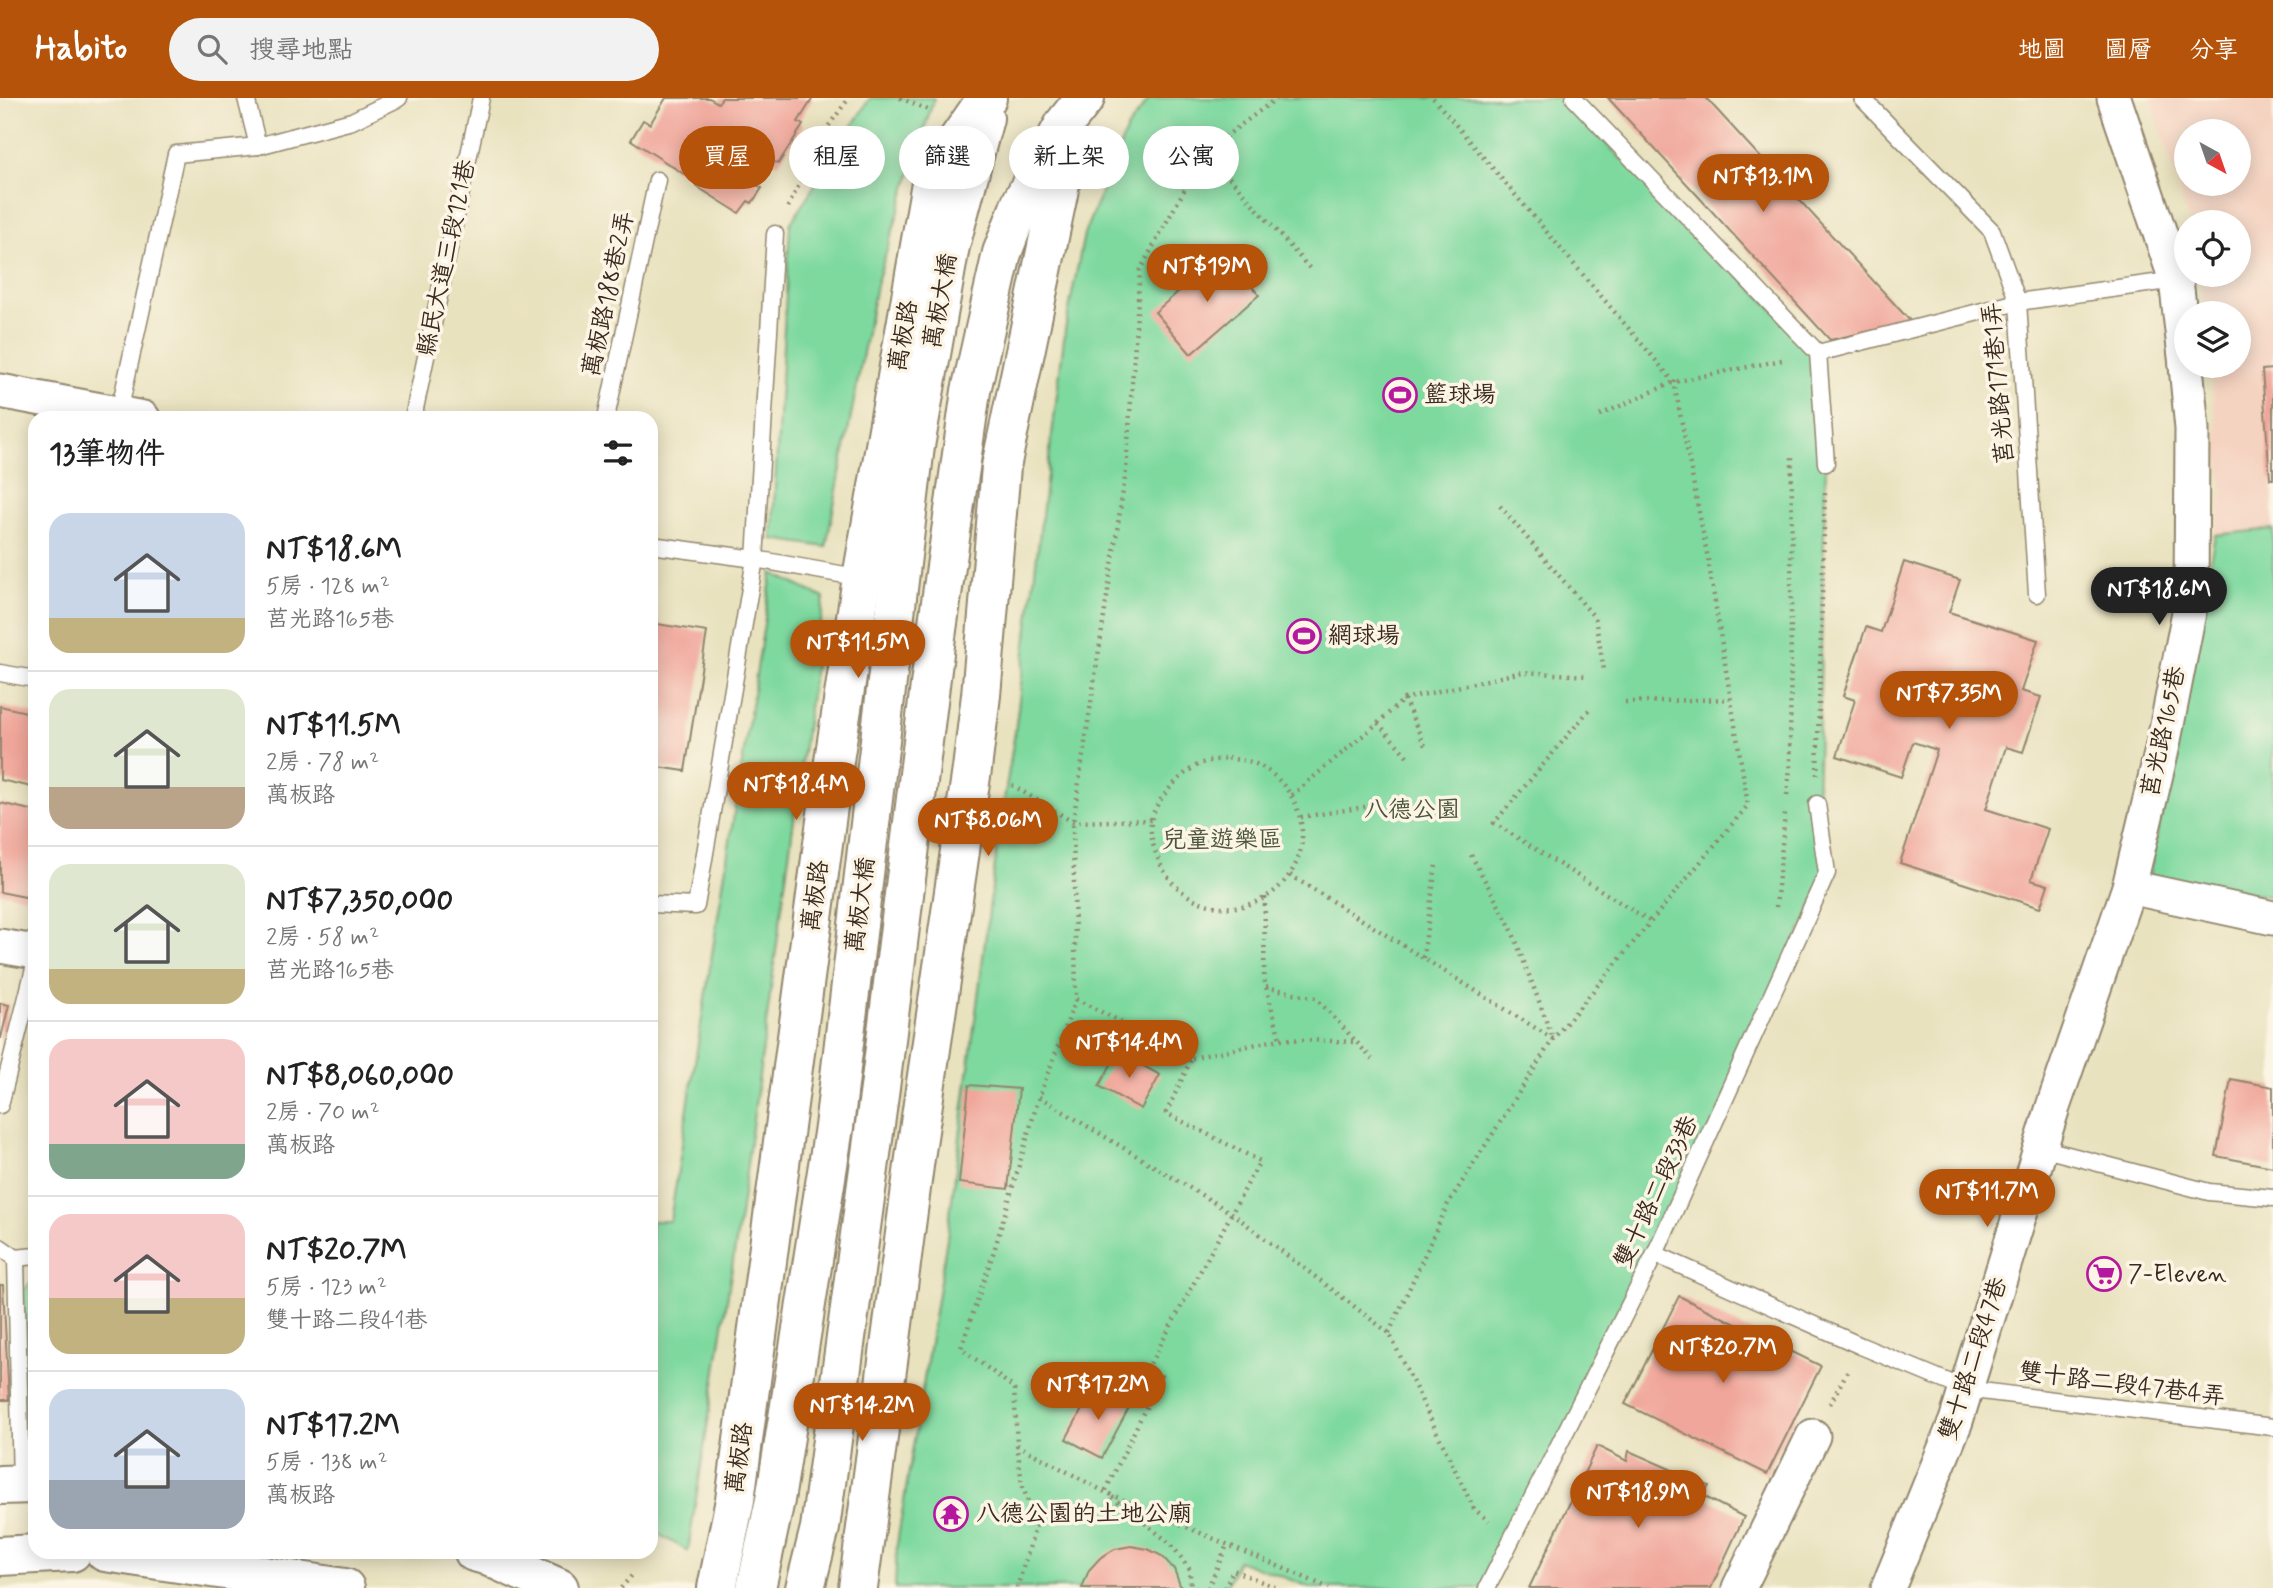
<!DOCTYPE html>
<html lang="zh-TW">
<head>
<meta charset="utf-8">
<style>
	:root { --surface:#fff; --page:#f2f2f2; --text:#222; --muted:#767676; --line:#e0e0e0; --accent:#b45309 }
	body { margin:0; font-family:Mynerve,"LXGW WenKai TC",sans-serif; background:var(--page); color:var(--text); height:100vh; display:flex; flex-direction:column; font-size:26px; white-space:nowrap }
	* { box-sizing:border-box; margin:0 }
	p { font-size:23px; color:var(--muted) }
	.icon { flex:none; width:38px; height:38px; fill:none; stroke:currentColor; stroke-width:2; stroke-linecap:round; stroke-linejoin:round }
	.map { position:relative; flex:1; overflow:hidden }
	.sheet { position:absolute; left:28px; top:313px; width:630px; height:1148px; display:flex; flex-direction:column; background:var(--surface); border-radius:21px; box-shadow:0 4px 18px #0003 }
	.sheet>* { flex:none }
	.banner { position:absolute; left:679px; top:28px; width:665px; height:63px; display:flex; gap:14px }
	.needle { width:46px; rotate:140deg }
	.buttons { position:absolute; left:2174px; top:21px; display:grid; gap:14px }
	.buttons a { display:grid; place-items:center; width:77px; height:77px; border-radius:50%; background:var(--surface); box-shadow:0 4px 18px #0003; font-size:35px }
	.price { position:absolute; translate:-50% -60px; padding:0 16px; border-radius:24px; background:var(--accent); color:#fff; font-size:23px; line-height:46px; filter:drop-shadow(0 2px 4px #0008) }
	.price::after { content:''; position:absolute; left:50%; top:42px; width:21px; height:16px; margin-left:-10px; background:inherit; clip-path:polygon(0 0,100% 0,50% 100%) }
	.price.selected { background:#222; color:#fff }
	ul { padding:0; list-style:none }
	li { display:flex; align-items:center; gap:21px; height:175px; padding:0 21px }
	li+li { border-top:2px solid var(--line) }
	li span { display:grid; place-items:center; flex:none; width:196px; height:140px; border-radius:21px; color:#555 }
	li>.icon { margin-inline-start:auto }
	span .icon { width:84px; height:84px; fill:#fffc; stroke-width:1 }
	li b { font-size:30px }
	h2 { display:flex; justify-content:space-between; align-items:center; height:84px; padding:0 21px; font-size:30px }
	.chip { padding:0 24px; border-radius:32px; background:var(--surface); box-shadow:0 4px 18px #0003; font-size:24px; line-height:63px }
	.chip.selected { background:var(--accent); color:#fff }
	header { display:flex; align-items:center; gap:42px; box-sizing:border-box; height:98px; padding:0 35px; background:var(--accent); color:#fff }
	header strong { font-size:33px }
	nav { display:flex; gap:38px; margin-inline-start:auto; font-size:24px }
	.search { width:490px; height:63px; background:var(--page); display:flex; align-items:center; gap:18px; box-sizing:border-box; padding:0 24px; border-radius:38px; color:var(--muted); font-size:26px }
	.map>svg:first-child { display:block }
	.built { fill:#f5d3c1; fill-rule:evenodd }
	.green { fill:#7ed99f; stroke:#5c825e; stroke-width:2 }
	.building { fill:#f0a69a }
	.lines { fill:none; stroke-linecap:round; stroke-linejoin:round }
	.service-casing { stroke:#92866e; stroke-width:19 }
	.minor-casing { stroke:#92866e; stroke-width:37 }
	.tertiary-casing { stroke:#92866e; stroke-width:42 }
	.path { stroke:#92866e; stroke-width:4.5; stroke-dasharray:2 5; stroke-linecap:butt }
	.service { stroke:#fff; stroke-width:16 }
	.minor { stroke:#fff; stroke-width:33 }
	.tertiary { stroke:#fff; stroke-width:38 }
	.labels { text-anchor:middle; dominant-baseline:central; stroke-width:7; stroke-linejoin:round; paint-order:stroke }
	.street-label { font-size:24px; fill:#3b2a1e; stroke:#fcf5e5 }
	.poi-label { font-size:24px; fill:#3b2a1e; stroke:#fcf5e5; text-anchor:start }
	.park-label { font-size:24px; fill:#4c563e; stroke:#fcf5e5 }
</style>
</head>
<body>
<header>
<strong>Habito</strong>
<div class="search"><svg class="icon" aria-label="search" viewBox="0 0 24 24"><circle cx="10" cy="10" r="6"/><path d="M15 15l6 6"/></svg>搜尋地點</div>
<nav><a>地圖</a><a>圖層</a><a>分享</a></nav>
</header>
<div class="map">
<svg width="2273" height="1490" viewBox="0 0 2273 1490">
	<rect width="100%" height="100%" fill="#fcf5e5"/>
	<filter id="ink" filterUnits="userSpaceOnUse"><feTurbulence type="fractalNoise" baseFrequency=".0143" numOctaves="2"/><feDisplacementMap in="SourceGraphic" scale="14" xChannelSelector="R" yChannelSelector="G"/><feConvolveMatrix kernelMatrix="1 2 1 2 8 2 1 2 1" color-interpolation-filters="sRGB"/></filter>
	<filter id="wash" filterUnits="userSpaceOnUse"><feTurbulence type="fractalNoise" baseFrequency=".00686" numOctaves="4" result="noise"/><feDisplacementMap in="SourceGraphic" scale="28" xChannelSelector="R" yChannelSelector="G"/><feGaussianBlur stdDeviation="1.57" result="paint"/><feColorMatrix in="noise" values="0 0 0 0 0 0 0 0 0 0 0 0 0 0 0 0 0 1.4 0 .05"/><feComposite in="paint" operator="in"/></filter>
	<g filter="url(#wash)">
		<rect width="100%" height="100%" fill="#e9e2bf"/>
		<path class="built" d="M 2151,0 L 2273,0 L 2273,802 L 2149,778 L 2223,395 L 2210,268 L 2238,268 L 2238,215 L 2204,215 L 2200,177 L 2238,177 L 2238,124 L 2189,124 ZM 2186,33 L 2238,33 L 2238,86 L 2186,86 Z"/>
		<g class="green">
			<polygon points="870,0 934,0 876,187 826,449 772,441 790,126"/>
			<polygon points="1150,0 1560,0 1818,255 1826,364 1817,706 1827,775 1655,1156 1487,1490 1312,1490 1238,1462 1226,1490 895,1490 897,1446 947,1140 1000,727 1015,634 1065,232 1084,136 1127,31"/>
			<polygon points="2273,431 2273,799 2149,778 2215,437"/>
			<polygon points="772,475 824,500 740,1118 688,1453 651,1432 651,1123 670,1123"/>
			<polygon points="35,1180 35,1322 23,1322 16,1200"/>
		</g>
		<g id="blocks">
			<g class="building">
				<polygon points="666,0 709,0 718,5 722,0 813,0 798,24 803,27 778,66 773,63 757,87 762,90 752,105 748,103 739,115 696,88 711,65 697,55 684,76 631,42 643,22 650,26"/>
				<polygon points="1608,0 1706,0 1911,224 1830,242"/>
				<polygon points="1223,155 1259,197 1191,256 1155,214"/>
				<polygon points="2273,271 2273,381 2270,381 2262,272"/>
				<polygon points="1904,464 1960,482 1949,514 2038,542 2021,593 2041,599 2023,654 2006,649 1986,711 2048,731 2031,782 2048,787 2040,810 1900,765 1937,652 1913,644 1901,679 1837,658 1855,602 1843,598 1866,529 1881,534"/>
				<polygon points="651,525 707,534 685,673 651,668"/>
				<polygon points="0,608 35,616 35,674 32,689 0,682"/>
				<polygon points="0,705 35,713 35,801 0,794"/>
				<polygon points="0,905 9,907 1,940 0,940"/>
				<polygon points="1118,954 1160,977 1141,1011 1099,988"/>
				<polygon points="2231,981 2273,989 2273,1069 2216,1058"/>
				<polygon points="969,987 1019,991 1008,1091 959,1085"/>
				<polygon points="0,1187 3,1187 9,1302 0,1302"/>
				<polygon points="1679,1198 1821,1268 1767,1376 1625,1306"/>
				<polygon points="1094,1289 1130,1308 1102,1360 1066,1341"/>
				<polygon points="1597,1348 1627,1363 1629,1353 1709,1388 1703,1398 1744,1419 1711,1490 1529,1490"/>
				<polygon points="1131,1448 1148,1451 1162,1458 1174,1471 1181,1490 1082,1490 1089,1472 1100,1460 1115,1451"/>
			</g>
		</g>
	</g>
	<g filter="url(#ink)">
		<use href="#blocks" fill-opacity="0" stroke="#92866e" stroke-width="2"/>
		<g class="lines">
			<g class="service-casing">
				<g id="service">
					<polyline points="1574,0 1818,255 1826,365"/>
					<polyline points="1862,0 1992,133 2018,204 2037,496"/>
					<polyline points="258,48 352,23 399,0"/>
					<polyline points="1818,255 2018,204 2176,182"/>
					<polyline points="119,314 176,56 258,48 246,0"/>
					<polyline points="413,320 481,0"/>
					<polyline points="606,320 657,82"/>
					<polyline points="651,447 755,461 862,480"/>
					<polyline points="0,575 35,581"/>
					<polyline points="651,806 696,808 755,461 775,136"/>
					<polyline points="0,1007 35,867"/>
					<polyline points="2041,1050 2209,1094 2273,1100"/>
					<polyline points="0,1149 16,1160 35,1158"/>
					<polyline points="1655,1156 1861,1248 1965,1291 2273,1329"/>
					<polyline points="16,1160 21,1386"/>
					<polyline points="1487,1490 1655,1156 1827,775 1817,706"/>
				</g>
			</g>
			<g class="minor-casing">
				<g id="minor">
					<polyline points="2114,0 2176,182 2186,267"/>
					<polyline points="0,293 143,320"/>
					<polyline points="2129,789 2273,820"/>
					<polyline points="0,848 35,854"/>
					<polyline points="1739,1490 1813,1338"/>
					<polyline points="1888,1490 1956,1323 2053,1009 2129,789 2163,647 2191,504 2192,331 2186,268"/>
				</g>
			</g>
			<g class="tertiary-casing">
				<g id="tertiary">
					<polyline points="0,1387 35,1386"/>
					<polyline points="105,1454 345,1490"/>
					<polyline points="474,1454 485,1457 559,1490"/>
					<polyline points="0,1458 72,1454"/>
					<polyline points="717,1490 735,1402 835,656 862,480 932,79 987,0"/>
					<polyline points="756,1490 775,1402 834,1029 915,348 950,148 984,20"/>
					<polyline points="805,1490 820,1430 880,990 936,539 971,293 1002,155 1021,105 1065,25 1085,0"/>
					<polyline points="858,1490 915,1060 972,671 981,597 1001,369 1058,96 1063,69 1065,41"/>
				</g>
			</g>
			<g class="path">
				<polyline points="900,0 928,12"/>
				<polyline points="1277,0 1206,53 1140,172 1126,373 1073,724 1076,901 1039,999 994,1153 961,1250 1014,1290 1017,1347 1105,1394 1329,1490"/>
				<polyline points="1206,53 1312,173"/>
				<polyline points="788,109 827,30 849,0"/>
				<polyline points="1600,317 1674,284 1782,262"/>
				<polyline points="1500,408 1595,520 1604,572"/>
				<polyline points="1404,601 1426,650"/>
				<polyline points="1625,604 1730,601"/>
				<polyline points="1589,612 1494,725 1651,824"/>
				<polyline points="1378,625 1407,658"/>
				<path d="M 1228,660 C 1237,662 1247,662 1254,665 C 1296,683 1317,737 1290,776 C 1260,820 1199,820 1168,779 C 1158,765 1149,741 1151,724 C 1154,702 1183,673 1202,665 C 1210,662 1220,662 1228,660 Z"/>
				<polyline points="1817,677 1825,395"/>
				<polyline points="1012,687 1073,724 1151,722"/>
				<polyline points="1292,697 1378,625 1404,601 1522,574 1589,578"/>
				<polyline points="1787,697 1790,670 1792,356"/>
				<polyline points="1301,719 1378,707"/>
				<polyline points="1471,757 1511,830 1553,940"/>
				<polyline points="1290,777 1553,941"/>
				<polyline points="1265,799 1264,881 1280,941"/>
				<polyline points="1776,809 1785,716"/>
				<polyline points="1423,860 1436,767"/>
				<polyline points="1266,889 1316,900 1372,961"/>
				<polyline points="1076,901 1192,960 1166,1015 1260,1063 1148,1270 1161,1278 1105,1394"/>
				<polyline points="1192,960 1280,941 1356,944"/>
				<polyline points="1039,999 1233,1116 1389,1235 1474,1411 1489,1423"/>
				<polyline points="1389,1235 1448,1106 1553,941 1748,707 1708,461 1674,284 1433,0"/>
				<polyline points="1830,1306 1847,1274"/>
				<polyline points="1112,1399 1171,1446 1190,1472 1191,1490"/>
				<polyline points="621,1490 633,1476"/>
				<polyline points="1017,1490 1036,1427 1022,1386 1017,1348"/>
				<polyline points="1208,1490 1227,1447"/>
				<polyline points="1225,1490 1233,1472 1277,1490"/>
			</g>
			<use href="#service" class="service"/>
			<use href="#minor" class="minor"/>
			<use href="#tertiary" class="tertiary"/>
		</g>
	</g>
	<defs>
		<g id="stadium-ring" transform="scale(1.75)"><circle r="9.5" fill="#fcf5e5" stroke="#b5179e" stroke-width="1.5"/><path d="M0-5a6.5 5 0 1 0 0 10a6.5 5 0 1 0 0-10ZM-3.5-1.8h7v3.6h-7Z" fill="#b5179e"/></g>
		<g id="supermarket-ring" transform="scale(1.75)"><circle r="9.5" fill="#fcf5e5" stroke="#b5179e" stroke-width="1.5"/><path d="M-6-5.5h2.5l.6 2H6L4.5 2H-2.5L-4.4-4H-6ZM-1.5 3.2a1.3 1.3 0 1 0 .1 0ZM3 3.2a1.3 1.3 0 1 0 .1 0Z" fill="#b5179e"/></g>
		<g id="temple-ring" transform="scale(1.75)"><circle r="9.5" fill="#fcf5e5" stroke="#b5179e" stroke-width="1.5"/><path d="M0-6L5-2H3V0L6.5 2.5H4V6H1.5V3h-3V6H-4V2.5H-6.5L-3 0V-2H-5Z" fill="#b5179e"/></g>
	</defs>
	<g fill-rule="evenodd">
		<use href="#stadium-ring" x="1400" y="297"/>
		<use href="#stadium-ring" x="1304" y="538"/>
		<use href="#supermarket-ring" x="2104" y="1176"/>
		<use href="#temple-ring" x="951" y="1416"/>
	</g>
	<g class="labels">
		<g class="street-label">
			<text transform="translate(447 160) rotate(-78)">縣民大道三段121巷</text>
			<text transform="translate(609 196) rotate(-78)">萬板路188巷2弄</text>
			<text transform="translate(941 203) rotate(-80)">萬板大橋</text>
			<text transform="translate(904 238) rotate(-80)">萬板路</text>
			<text transform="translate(1999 285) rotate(-95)">莒光路171巷1弄</text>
			<text transform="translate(2164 634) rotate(-78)">莒光路165巷</text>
			<text transform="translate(816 798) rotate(-82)">萬板路</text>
			<text transform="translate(861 807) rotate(-83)">萬板大橋</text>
			<text transform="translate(1657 1094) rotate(-65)">雙十路二段33巷</text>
			<text transform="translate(1974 1261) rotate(-72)">雙十路二段47巷</text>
			<text transform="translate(2122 1287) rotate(7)">雙十路二段47巷4弄</text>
			<text transform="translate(740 1360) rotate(-82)">萬板路</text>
		</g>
		<g class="poi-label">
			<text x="1424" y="297">籃球場</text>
			<text x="1328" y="538">網球場</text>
			<text x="2128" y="1176">7-Eleven</text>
			<text x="976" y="1416">八德公園的土地公廟</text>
		</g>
		<g class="park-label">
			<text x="1412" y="712">八德公園</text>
			<text x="1222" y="742">兒童遊樂區</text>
		</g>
	</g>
</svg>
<div class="buttons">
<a><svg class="needle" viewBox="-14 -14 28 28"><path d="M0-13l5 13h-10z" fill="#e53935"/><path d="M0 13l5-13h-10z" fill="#767676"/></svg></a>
<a><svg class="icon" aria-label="locate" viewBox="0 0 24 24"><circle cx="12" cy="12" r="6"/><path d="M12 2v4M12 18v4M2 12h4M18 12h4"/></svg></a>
<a><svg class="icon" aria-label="layers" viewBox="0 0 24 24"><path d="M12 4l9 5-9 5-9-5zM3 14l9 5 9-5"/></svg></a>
</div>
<b class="price" style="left:1763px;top:116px">NT$13.1M</b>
<b class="price" style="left:1207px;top:206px">NT$19M</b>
<b class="price selected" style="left:2159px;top:529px">NT$18.6M</b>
<b class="price" style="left:858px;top:582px">NT$11.5M</b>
<b class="price" style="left:1949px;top:633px">NT$7.35M</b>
<b class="price" style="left:796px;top:724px">NT$18.4M</b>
<b class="price" style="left:988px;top:760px">NT$8.06M</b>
<b class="price" style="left:1129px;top:982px">NT$14.4M</b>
<b class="price" style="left:1987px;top:1131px">NT$11.7M</b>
<b class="price" style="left:1723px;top:1287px">NT$20.7M</b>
<b class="price" style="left:1098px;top:1324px">NT$17.2M</b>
<b class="price" style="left:862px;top:1345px">NT$14.2M</b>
<b class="price" style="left:1638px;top:1432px">NT$18.9M</b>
<div class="banner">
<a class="chip selected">買屋</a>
<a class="chip">租屋</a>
<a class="chip">篩選</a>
<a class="chip">新上架</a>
<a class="chip">公寓</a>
</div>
<section class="sheet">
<h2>13筆物件<svg class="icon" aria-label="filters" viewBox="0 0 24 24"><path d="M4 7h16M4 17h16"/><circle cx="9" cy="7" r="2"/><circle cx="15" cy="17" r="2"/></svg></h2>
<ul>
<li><span style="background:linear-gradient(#c9d6e8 75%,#c2b280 0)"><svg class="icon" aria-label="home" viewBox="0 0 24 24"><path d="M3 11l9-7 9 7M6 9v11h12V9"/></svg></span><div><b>NT$18.6M</b><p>5房 · 128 m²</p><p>莒光路165巷</p></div></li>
<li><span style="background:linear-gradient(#dfe7d0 70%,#b9a48a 0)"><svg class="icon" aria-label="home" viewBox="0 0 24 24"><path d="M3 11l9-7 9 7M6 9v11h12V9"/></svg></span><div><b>NT$11.5M</b><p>2房 · 78 m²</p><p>萬板路</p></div></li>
<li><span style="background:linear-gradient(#dfe7d0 75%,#c2b280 0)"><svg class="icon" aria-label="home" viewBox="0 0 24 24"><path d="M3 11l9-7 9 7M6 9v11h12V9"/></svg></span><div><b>NT$7,350,000</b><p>2房 · 58 m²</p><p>莒光路165巷</p></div></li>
<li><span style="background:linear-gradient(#f6c9c9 75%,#7fa58c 0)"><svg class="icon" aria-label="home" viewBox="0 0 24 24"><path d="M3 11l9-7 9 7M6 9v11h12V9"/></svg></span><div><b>NT$8,060,000</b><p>2房 · 70 m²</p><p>萬板路</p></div></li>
<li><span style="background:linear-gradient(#f6c9c9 60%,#c2b280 0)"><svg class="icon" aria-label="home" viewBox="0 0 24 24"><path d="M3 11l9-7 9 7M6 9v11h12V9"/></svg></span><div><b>NT$20.7M</b><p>5房 · 123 m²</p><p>雙十路二段41巷</p></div></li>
<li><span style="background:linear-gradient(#c9d6e8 65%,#9aa5b1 0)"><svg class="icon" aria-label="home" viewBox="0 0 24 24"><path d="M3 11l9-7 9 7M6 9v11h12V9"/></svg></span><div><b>NT$17.2M</b><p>5房 · 138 m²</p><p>萬板路</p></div></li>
</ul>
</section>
</div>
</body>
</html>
